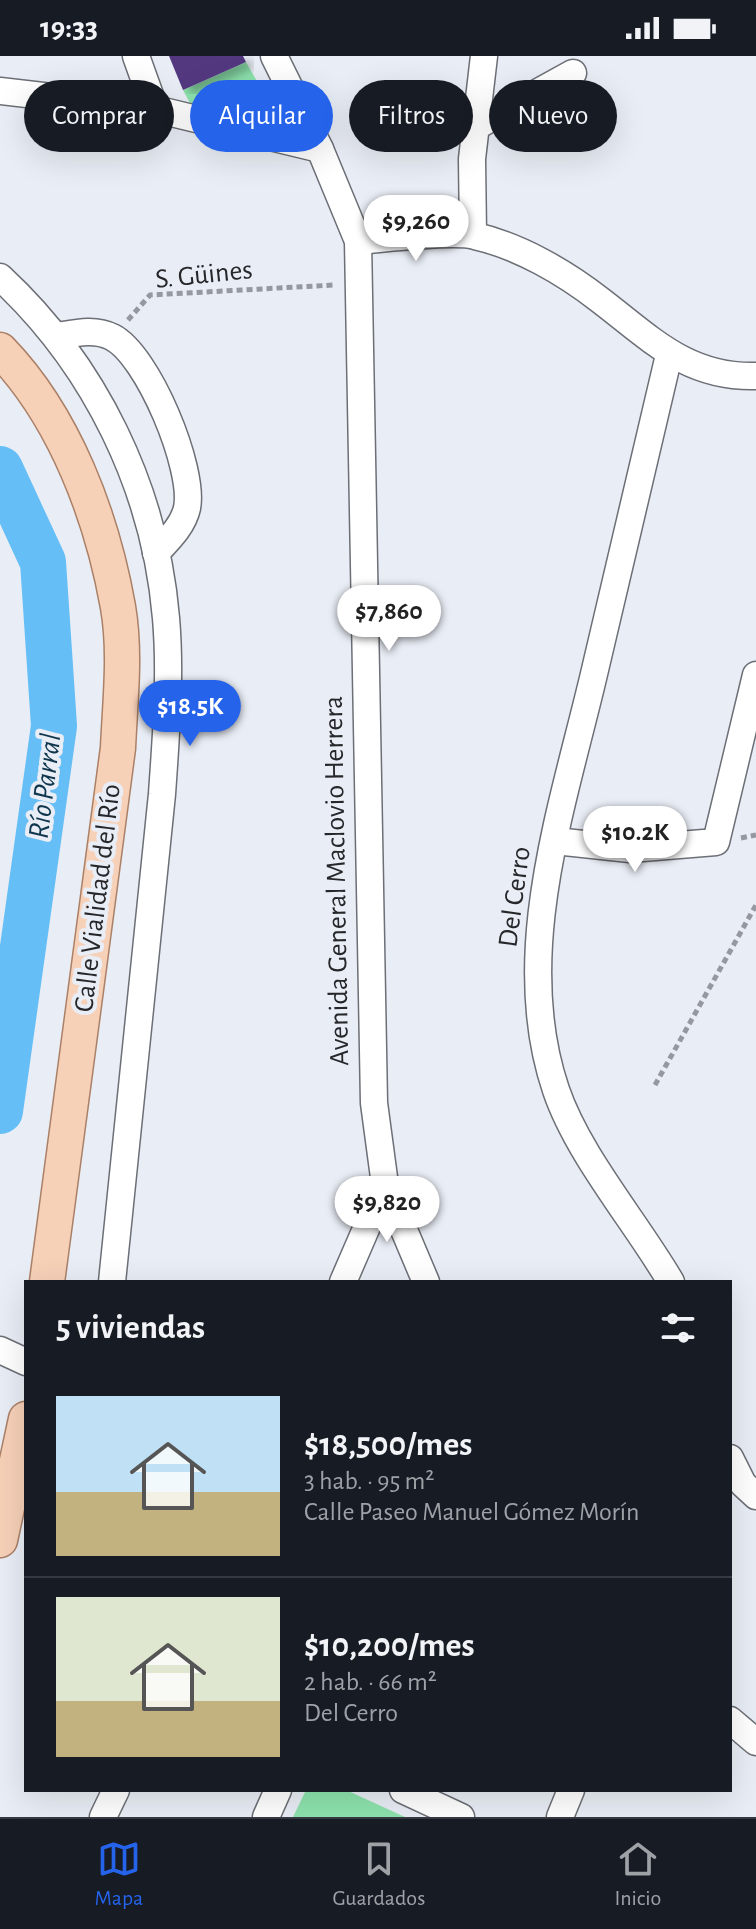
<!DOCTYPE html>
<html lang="es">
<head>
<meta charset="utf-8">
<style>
	:root { --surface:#171b24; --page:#242831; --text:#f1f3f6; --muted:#9ea1a6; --line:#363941; --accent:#2563eb }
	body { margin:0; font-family:"Alegreya Sans",sans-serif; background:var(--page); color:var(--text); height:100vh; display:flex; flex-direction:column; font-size:30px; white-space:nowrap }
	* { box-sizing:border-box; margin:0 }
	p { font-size:26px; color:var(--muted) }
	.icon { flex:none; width:44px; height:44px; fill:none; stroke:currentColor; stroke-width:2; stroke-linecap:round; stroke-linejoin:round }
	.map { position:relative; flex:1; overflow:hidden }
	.details { position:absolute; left:24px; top:1224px; width:708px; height:512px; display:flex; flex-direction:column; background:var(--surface); border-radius:0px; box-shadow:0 8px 32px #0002 }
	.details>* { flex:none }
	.guide { position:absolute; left:24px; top:24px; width:708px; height:72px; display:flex; gap:16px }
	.price { position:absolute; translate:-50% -68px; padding:0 18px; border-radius:28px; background:#fff; color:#222; font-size:26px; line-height:52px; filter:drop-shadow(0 2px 4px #0008) }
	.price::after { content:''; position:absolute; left:50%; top:48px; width:24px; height:18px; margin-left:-12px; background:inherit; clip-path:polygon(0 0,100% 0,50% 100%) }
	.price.current { background:var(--accent); color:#fff }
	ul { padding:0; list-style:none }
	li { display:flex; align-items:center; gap:24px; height:200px; padding:0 32px }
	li+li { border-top:2px solid var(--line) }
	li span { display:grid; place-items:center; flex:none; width:224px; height:160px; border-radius:0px; color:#555 }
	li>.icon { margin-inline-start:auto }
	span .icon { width:96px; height:96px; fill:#fffc; stroke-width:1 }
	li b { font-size:34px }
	h2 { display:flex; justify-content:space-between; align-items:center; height:96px; padding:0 32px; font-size:34px }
	.chip { padding:0 28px; border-radius:36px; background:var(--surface); box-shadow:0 8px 32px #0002; font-size:28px; line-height:72px }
	.chip.current { background:var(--accent); color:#fff }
	.status { display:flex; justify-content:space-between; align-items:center; height:56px; padding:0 40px; background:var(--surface); direction:ltr }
	.status svg { height:22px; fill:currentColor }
	.menu { display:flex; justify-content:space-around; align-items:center; height:112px; border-top:2px solid var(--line); background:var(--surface); font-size:22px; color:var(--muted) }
	.menu a { display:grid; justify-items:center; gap:4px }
	.menu .current { color:var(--accent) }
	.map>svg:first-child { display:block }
	.green { fill:#8de3ad }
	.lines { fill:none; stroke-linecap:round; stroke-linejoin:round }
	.river { stroke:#65bef5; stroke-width:46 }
	.building { fill:#533880; filter:url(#shadow) }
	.minor-casing { stroke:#6c6f76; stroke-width:29 }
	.major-casing { stroke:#aa8067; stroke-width:37 }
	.path { stroke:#95989e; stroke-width:5; stroke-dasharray:6 4; stroke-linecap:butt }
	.minor { stroke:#fff; stroke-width:26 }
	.major { stroke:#f7d0b8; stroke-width:34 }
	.labels { text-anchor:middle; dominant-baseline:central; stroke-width:8; stroke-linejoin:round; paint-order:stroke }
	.street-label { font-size:28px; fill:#26272a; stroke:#e9edf5 }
	.water-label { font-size:30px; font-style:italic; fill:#10364d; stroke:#e9edf5 }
</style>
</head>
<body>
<div class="status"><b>19:33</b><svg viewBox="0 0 49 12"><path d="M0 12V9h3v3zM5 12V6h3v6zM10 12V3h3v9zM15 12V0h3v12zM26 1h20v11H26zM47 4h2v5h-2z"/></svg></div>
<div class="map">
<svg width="756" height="1761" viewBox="0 0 756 1761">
	<defs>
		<filter id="shadow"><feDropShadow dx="9" dy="5" stdDeviation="4" flood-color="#0004"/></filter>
	</defs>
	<rect width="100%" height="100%" fill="#e9edf5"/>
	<g class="green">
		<polygon points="246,6 288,79 191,49 183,34"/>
		<polygon points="306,1734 346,1734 405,1761 293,1761"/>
	</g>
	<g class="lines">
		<polyline class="river" points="0,413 43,506 54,670 0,1055"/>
	</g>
	<polygon class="building" points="169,0 243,0 246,6 183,34"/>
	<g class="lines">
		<g class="minor-casing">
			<g id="minor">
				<polyline points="136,0 155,53"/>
				<polyline points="274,0 320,93 358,185 374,1047 385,1129 426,1226"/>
				<polyline points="0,35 155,53 320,93"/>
				<polyline points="475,71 573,17"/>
				<polyline points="473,179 472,103 484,0"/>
				<path d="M 358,185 C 385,183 452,174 475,180 C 519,190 564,216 600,244 C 650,282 687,322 756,320"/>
				<path d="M 0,221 C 95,309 155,432 166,562 C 171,620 166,680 162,738 L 112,1226"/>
				<path d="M 57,280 C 75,277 95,272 112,281 C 148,299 195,413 187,452 C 183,470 168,484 156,497"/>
				<path d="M 669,299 C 644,405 619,511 594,618 C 563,750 510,899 556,1034 C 578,1099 636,1166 671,1226"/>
				<polyline points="555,785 630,793 716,786 756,619"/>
				<polyline points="343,1226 385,1129"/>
				<polyline points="0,1294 26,1306"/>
				<polyline points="730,1402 743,1428 756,1440"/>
				<polyline points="730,1664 756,1686"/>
				<polyline points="403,1734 461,1761"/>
				<polyline points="103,1761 116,1734"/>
				<polyline points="266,1761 278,1734"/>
				<polyline points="560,1761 571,1734"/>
			</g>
		</g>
		<g class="major-casing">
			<g id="major">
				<path d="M 0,294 C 65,361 102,461 118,551 C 126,597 120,646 118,692 L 47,1226"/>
				<polyline points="0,1484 26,1363"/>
			</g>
		</g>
		<g class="path">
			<polyline points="128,264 150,239 334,229"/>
			<polyline points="741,782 756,779"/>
			<polyline points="655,1029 756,849"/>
		</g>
		<use href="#minor" class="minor"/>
		<use href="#major" class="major"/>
	</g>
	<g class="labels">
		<g class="street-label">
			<text transform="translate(204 219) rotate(-6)">S. Güines</text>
			<text transform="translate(337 825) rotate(-91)">Avenida General Maclovio Herrera</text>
			<text transform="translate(515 841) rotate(-82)">Del Cerro</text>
			<text transform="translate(98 842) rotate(-83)">Calle Vialidad del Río</text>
		</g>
		<g class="water-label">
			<text transform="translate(45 730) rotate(-83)">Río Parral</text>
		</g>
	</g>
</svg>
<b class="price" style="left:416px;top:207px">$9,260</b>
<b class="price" style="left:389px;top:597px">$7,860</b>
<b class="price current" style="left:190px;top:692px">$18.5K</b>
<b class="price" style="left:635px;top:818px">$10.2K</b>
<b class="price" style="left:387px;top:1188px">$9,820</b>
<div class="guide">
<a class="chip">Comprar</a>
<a class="chip current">Alquilar</a>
<a class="chip">Filtros</a>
<a class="chip">Nuevo</a>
</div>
<section class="details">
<h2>5 viviendas<svg class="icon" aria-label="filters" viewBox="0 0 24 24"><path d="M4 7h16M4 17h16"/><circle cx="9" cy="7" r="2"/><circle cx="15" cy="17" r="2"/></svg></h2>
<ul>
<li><span style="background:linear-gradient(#bfe0f5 60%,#c2b280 0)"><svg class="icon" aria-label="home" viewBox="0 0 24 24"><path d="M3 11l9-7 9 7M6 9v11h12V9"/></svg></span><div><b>$18,500/mes</b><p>3 hab. · 95 m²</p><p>Calle Paseo Manuel Gómez Morín</p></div></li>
<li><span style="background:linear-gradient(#dfe7d0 65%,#c2b280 0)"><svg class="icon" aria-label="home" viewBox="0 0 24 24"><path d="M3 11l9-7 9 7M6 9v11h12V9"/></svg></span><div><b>$10,200/mes</b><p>2 hab. · 66 m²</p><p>Del Cerro</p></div></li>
</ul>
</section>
</div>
<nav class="menu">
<a class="current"><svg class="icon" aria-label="map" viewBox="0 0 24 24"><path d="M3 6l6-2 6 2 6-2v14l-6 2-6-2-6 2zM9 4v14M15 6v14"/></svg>Mapa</a>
<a><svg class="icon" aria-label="saved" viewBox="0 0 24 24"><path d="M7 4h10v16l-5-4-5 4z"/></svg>Guardados</a>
<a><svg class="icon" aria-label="home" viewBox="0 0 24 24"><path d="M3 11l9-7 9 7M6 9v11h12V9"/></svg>Inicio</a>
</nav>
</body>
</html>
